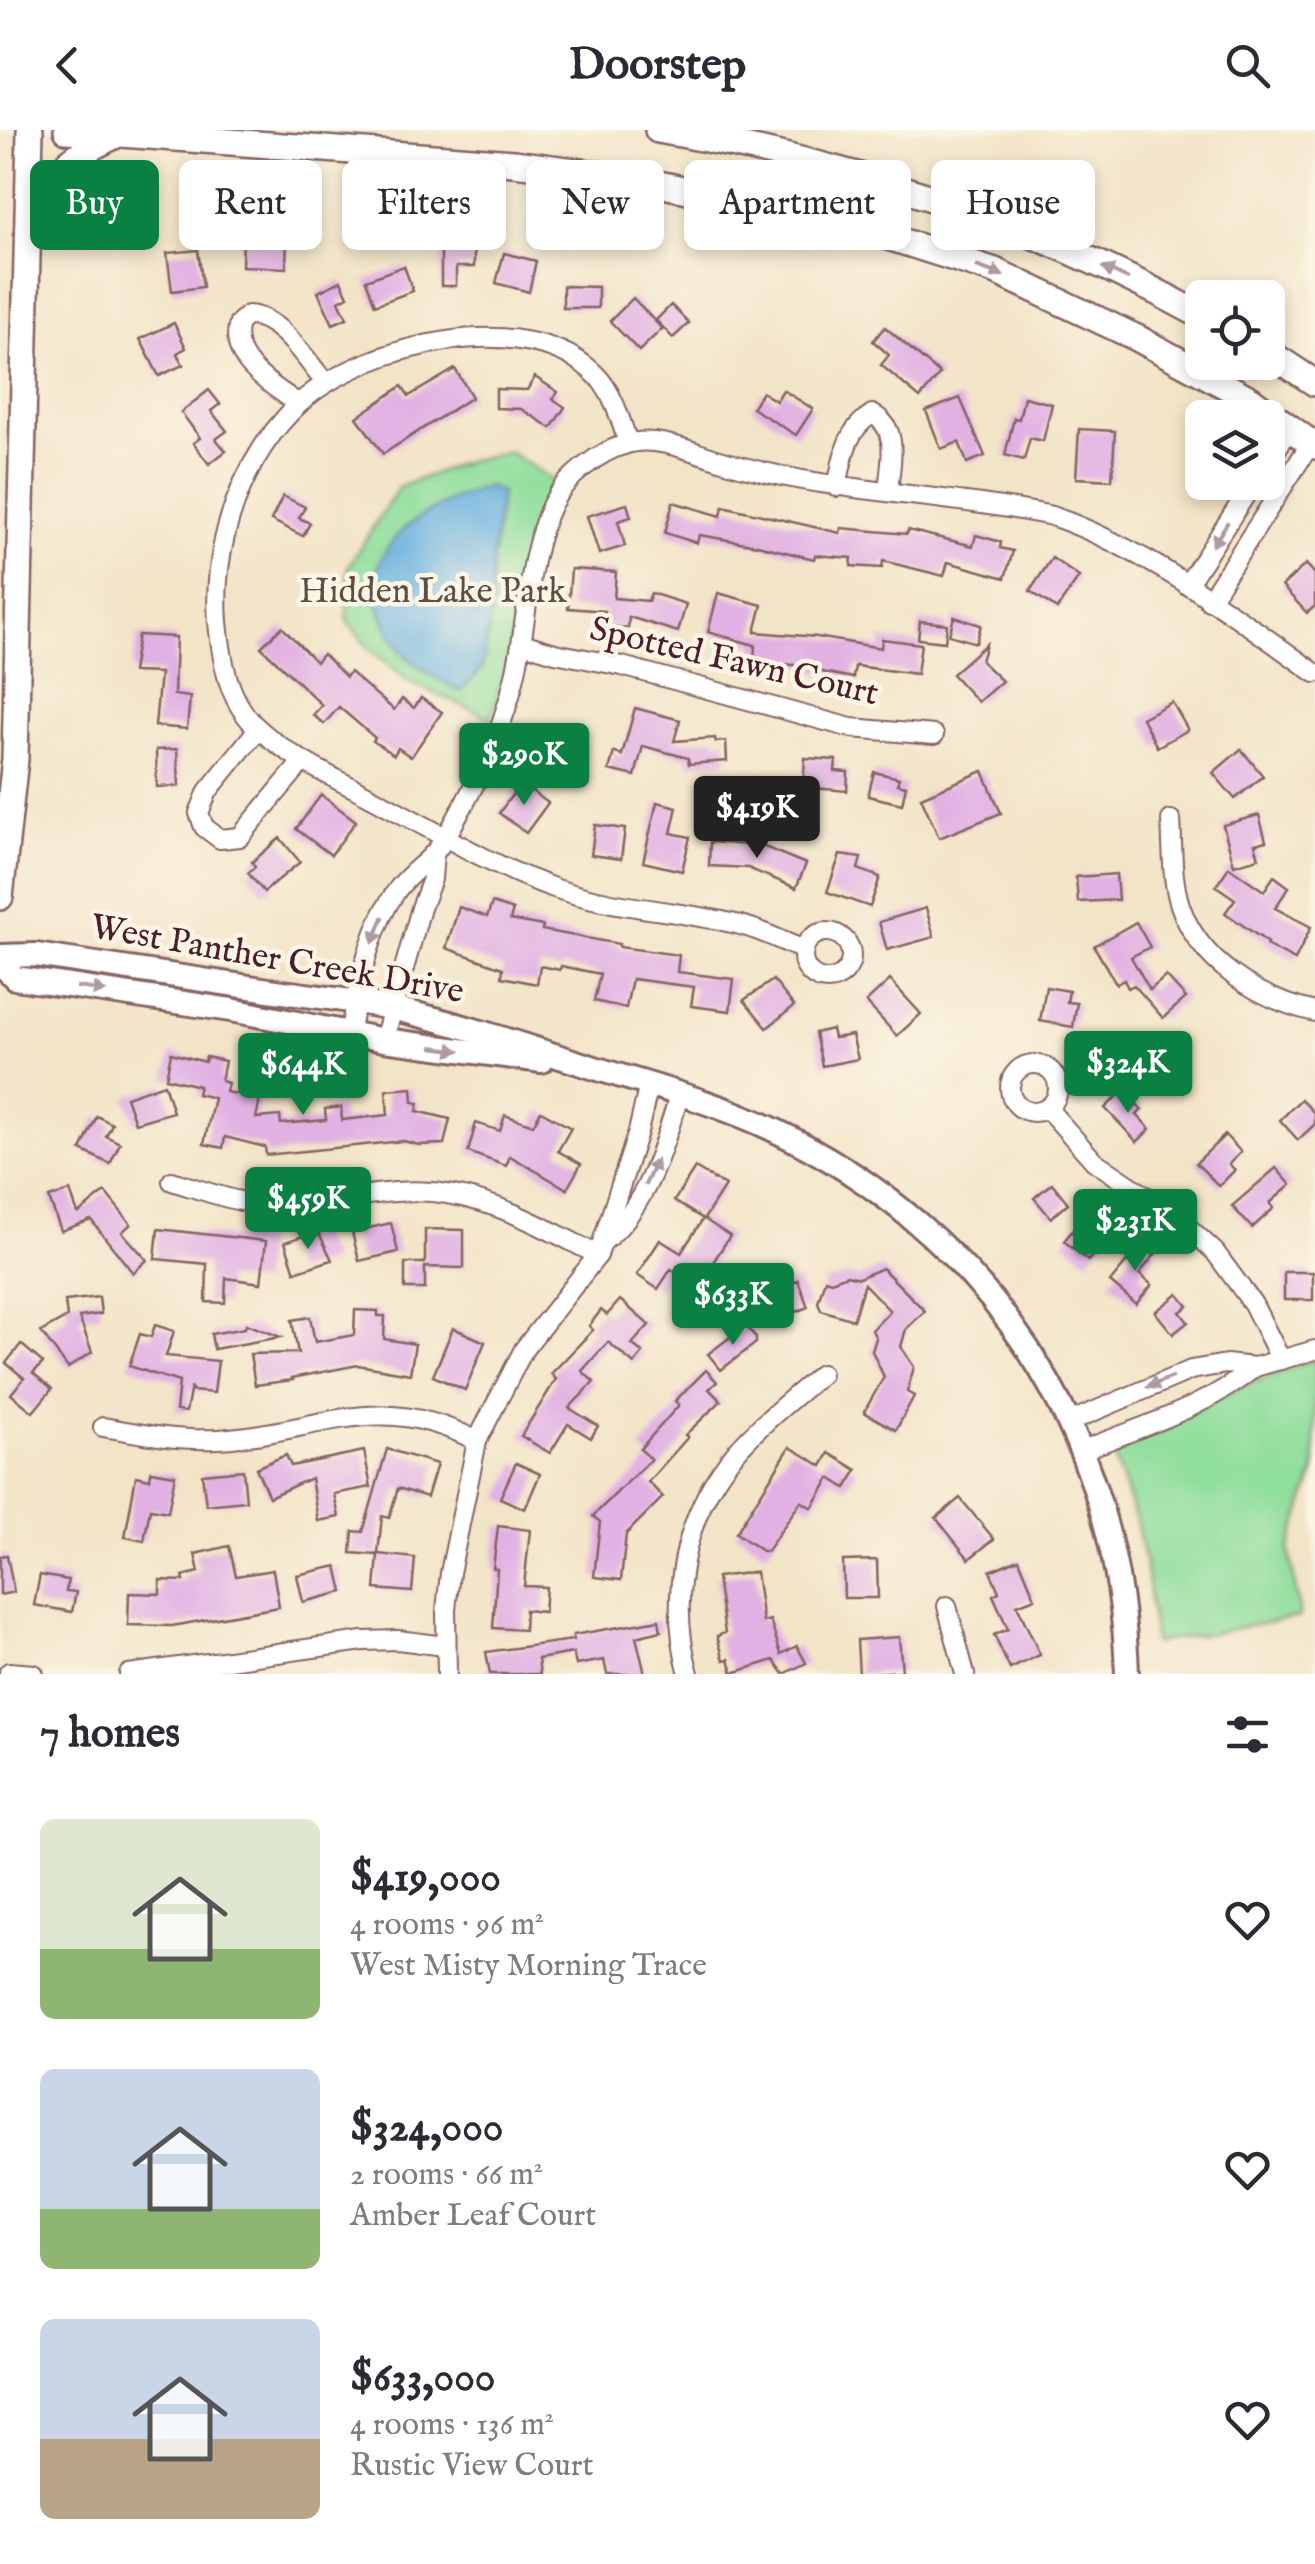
<!DOCTYPE html>
<html lang="en">
<head>
<meta charset="utf-8">
<style>
	:root { --surface:#fff; --page:#f7f7f7; --text:#2b2b33; --muted:#7c7c81; --accent:#0b8043 }
	body { margin:0; font-family:"IM FELL English",serif; background:var(--page); color:var(--text); height:100vh; display:flex; flex-direction:column; font-size:38px; white-space:nowrap }
	* { box-sizing:border-box; margin:0 }
	p { font-size:32px; color:var(--muted) }
	.icon { flex:none; width:55px; height:55px; fill:none; stroke:currentColor; stroke-width:2; stroke-linecap:round; stroke-linejoin:round }
	.map { position:relative; height:1544px; overflow:hidden }
	.drawer { display:flex; flex-direction:column; background:var(--surface); flex:1 }
	.drawer>* { flex:none }
	.guide { position:absolute; left:30px; top:30px; width:1255px; height:90px; display:flex; gap:20px }
	.tools { position:absolute; left:1185px; top:150px; display:grid; gap:20px }
	.tools a { display:grid; place-items:center; width:100px; height:100px; border-radius:15px; background:var(--surface); box-shadow:0 5px 15px #0003; font-size:50px }
	.price { position:absolute; translate:-50% -85px; padding:0 22px; border-radius:10px; background:var(--accent); color:#fff; font-size:32px; line-height:65px; filter:drop-shadow(0 2px 5px #0008) }
	.price::after { content:''; position:absolute; left:50%; top:60px; width:30px; height:22px; margin-left:-15px; background:inherit; clip-path:polygon(0 0,100% 0,50% 100%) }
	.price.active { background:#222; color:#fff }
	ul { padding:0; list-style:none }
	li { display:flex; align-items:center; gap:30px; height:250px; padding:0 40px }
	li span { display:grid; place-items:center; flex:none; width:280px; height:200px; border-radius:15px; color:#555 }
	li>.icon { margin-inline-start:auto }
	span .icon { width:120px; height:120px; fill:#fffc; stroke-width:1 }
	li b { font-size:42px }
	h2 { display:flex; justify-content:space-between; align-items:center; height:120px; padding:0 40px; font-size:42px }
	.chip { padding:0 35px; border-radius:15px; background:var(--surface); box-shadow:0 5px 15px #0003; font-size:35px; line-height:90px }
	.chip.active { background:var(--accent); color:#fff }
	header { display:flex; justify-content:space-between; align-items:center; height:130px; padding:0 40px; background:var(--surface); font-size:45px; font-weight:700 }
	.map>svg:first-child { display:block }
	.green { fill:#90de9c; stroke:#6d7e64; stroke-width:2.5 }
	.water { fill:#68b1e0; stroke:#596886; stroke-width:2.5 }
	.building { fill:#e1b1e3 }
	.lines { fill:none; stroke-linecap:round; stroke-linejoin:round }
	.minor-casing { stroke:#856462; stroke-width:22 }
	.tertiary-casing { stroke:#856462; stroke-width:28 }
	.secondary-casing { stroke:#856462; stroke-width:30 }
	.minor { stroke:#fff; stroke-width:18 }
	.tertiary { stroke:#fff; stroke-width:22 }
	.secondary { stroke:#fff; stroke-width:25 }
	.oneway { fill:#ae9aa0 }
	.labels { text-anchor:middle; dominant-baseline:central; stroke-width:9; stroke-linejoin:round; paint-order:stroke }
	.park-label { font-size:35px; fill:#5c4f47; stroke:#fcf5e5 }
	.street-label { font-size:35px; fill:#4a1f2b; stroke:#fcf5e5 }
</style>
</head>
<body>
<header><svg class="icon" aria-label="back" viewBox="0 0 24 24"><path d="M15 5l-7 7 7 7"/></svg>Doorstep<svg class="icon" aria-label="search" viewBox="0 0 24 24"><circle cx="10" cy="10" r="6"/><path d="M15 15l6 6"/></svg></header>
<div class="map">
<svg width="1315" height="1544" viewBox="0 0 1315 1544">
	<rect width="100%" height="100%" fill="#fcf5e5"/>
	<filter id="ink" filterUnits="userSpaceOnUse"><feTurbulence type="fractalNoise" baseFrequency=".01" numOctaves="2"/><feDisplacementMap in="SourceGraphic" scale="20" xChannelSelector="R" yChannelSelector="G"/><feConvolveMatrix kernelMatrix="1 2 1 2 8 2 1 2 1" color-interpolation-filters="sRGB"/></filter>
	<filter id="wash" filterUnits="userSpaceOnUse"><feTurbulence type="fractalNoise" baseFrequency=".0048" numOctaves="4" result="noise"/><feDisplacementMap in="SourceGraphic" scale="40" xChannelSelector="R" yChannelSelector="G"/><feGaussianBlur stdDeviation="2.25" result="paint"/><feColorMatrix in="noise" values="0 0 0 0 0 0 0 0 0 0 0 0 0 0 0 0 0 1.4 0 .05"/><feComposite in="paint" operator="in"/></filter>
	<g filter="url(#wash)">
		<rect width="100%" height="100%" fill="#f2e4c7"/>
		<g class="green">
			<path d="M 509,322 L 554,351 C 524,414 521,460 508,527 C 504,547 497,568 491,588 L 409,552 L 368,517 L 347,491 L 348,437 L 399,357 L 470,330 Z"/>
			<path d="M 1315,1230 L 1315,1340 L 1289,1419 L 1300,1487 L 1154,1513 L 1147,1444 L 1136,1390 L 1110,1316 C 1179,1289 1245,1251 1315,1230 Z"/>
		</g>
		<path class="water" d="M 489,356 L 501,362 L 492,432 L 491,490 L 482,539 L 461,562 C 398,527 394,522 371,454 C 375,444 379,433 384,424 C 402,389 453,367 489,356 Z"/>
		<g id="blocks">
			<g class="building">
				<polygon points="243,105 287,107 286,138 242,136"/>
				<polygon points="441,107 474,108 474,137 456,137 456,156 441,156"/>
				<polygon points="198,120 203,157 172,161 167,123"/>
				<polygon points="504,123 536,131 529,162 496,153"/>
				<polygon points="404,136 413,161 375,175 366,150"/>
				<polygon points="341,151 348,166 339,171 347,188 333,194 318,162"/>
				<polygon points="563,156 598,157 598,178 563,178"/>
				<polygon points="633,168 662,199 639,221 610,191"/>
				<polygon points="671,175 689,193 673,208 656,190"/>
				<polygon points="174,193 186,218 177,223 183,235 159,246 140,209"/>
				<polygon points="885,197 940,244 920,268 881,235 889,225 873,211"/>
				<polygon points="455,239 472,267 383,324 357,287 402,256 409,266"/>
				<polygon points="535,247 558,262 553,269 565,277 551,298 521,279 496,278 496,259 527,260"/>
				<polygon points="209,260 220,274 211,281 227,301 216,309 226,321 209,334 193,313 200,308 181,282"/>
				<polygon points="783,260 813,279 796,305 752,278 762,262 776,271"/>
				<polygon points="1024,267 1052,274 1043,311 1030,308 1024,330 1005,325 1014,288 1019,289"/>
				<polygon points="960,268 985,326 967,333 959,312 941,319 926,281"/>
				<polygon points="1079,299 1115,301 1112,350 1076,348"/>
				<polygon points="283,366 305,377 299,388 310,393 303,406 271,390"/>
				<polygon points="673,372 721,386 723,376 840,403 841,398 907,404 908,400 973,416 976,405 1001,412 1000,418 1013,421 1005,448 948,432 944,446 883,431 882,438 851,436 852,428 815,425 814,429 757,415 699,405 697,413 665,403"/>
				<polygon points="627,374 631,387 618,391 625,416 599,424 587,386"/>
				<polygon points="1052,428 1079,447 1057,479 1030,461"/>
				<polygon points="1306,434 1315,444 1315,476 1307,483 1282,456"/>
				<polygon points="571,439 616,442 614,468 648,471 651,463 686,474 678,502 629,487 628,498 604,496 605,481 568,478"/>
				<polygon points="718,463 762,475 755,502 817,507 881,518 882,509 921,514 917,544 855,536 853,548 812,540 812,537 754,531 755,515 708,502"/>
				<polygon points="954,487 981,495 976,513 949,505"/>
				<polygon points="920,491 947,494 945,512 918,509"/>
				<polygon points="282,497 316,532 323,524 346,547 350,542 394,580 402,569 414,578 421,568 442,582 411,627 398,618 394,625 373,611 375,608 339,577 324,594 313,585 322,575 261,517"/>
				<polygon points="138,505 176,507 174,565 190,567 187,599 155,596 160,543 132,542"/>
				<polygon points="986,514 981,531 1002,551 978,572 952,544"/>
				<polygon points="1172,572 1188,600 1157,617 1142,588"/>
				<polygon points="635,578 680,590 674,611 715,608 716,612 726,611 727,631 689,634 688,628 643,616 635,646 609,640 614,622 622,625"/>
				<polygon points="551,607 583,620 569,654 537,640"/>
				<polygon points="177,619 179,656 157,657 156,620"/>
				<polygon points="1241,619 1263,646 1235,669 1213,643"/>
				<polygon points="805,628 836,630 835,641 848,642 847,661 803,657"/>
				<polygon points="983,641 1001,683 939,708 921,667"/>
				<polygon points="874,642 899,648 897,654 906,656 902,674 868,666"/>
				<polygon points="521,653 548,673 526,703 499,683"/>
				<polygon points="321,665 356,691 331,725 296,699"/>
				<polygon points="657,672 677,677 671,703 690,707 682,741 643,732"/>
				<polygon points="1259,685 1266,711 1255,714 1259,728 1234,735 1223,695"/>
				<polygon points="595,695 625,699 621,729 591,725"/>
				<polygon points="280,708 300,732 264,762 248,743 255,737 252,732"/>
				<polygon points="710,712 762,716 806,734 796,758 748,738 709,736"/>
				<polygon points="840,725 861,728 858,739 880,747 870,777 827,762"/>
				<polygon points="1229,737 1264,761 1274,746 1289,757 1275,778 1311,797 1295,830 1266,815 1267,812 1225,783 1235,769 1216,756"/>
				<polygon points="1116,744 1118,770 1078,772 1076,747"/>
				<polygon points="492,773 513,780 510,790 543,796 542,800 619,814 619,817 679,825 677,842 734,849 730,881 691,876 694,857 632,849 626,878 594,871 600,844 561,836 560,840 540,836 537,854 502,847 503,838 446,818 459,777 487,787"/>
				<polygon points="926,778 934,807 887,820 879,792"/>
				<polygon points="1136,792 1150,817 1131,827 1150,860 1166,846 1186,868 1163,888 1134,855 1128,858 1124,850 1116,854 1094,816"/>
				<polygon points="773,850 794,876 767,898 744,870"/>
				<polygon points="890,850 921,884 897,906 866,872"/>
				<polygon points="1046,857 1069,861 1067,872 1077,873 1073,897 1040,891"/>
				<polygon points="832,899 834,908 852,905 858,929 822,936 815,903"/>
				<polygon points="171,923 205,932 206,927 225,931 221,951 228,953 226,962 260,969 256,988 280,986 281,994 326,990 325,979 341,977 342,990 388,985 386,960 412,958 413,972 419,973 417,981 450,989 444,1014 419,1015 403,1011 266,1025 265,1017 225,1007 223,1018 204,1014 214,968 197,964 199,956 166,948"/>
				<polygon points="164,954 173,982 135,993 126,967"/>
				<polygon points="1124,960 1142,980 1137,985 1150,999 1137,1012 1105,978"/>
				<polygon points="1301,969 1315,984 1315,994 1298,1010 1280,990"/>
				<polygon points="541,981 571,998 558,1021 581,1034 567,1059 510,1026 506,1036 468,1022 476,993 500,1001 505,985 533,995"/>
				<polygon points="97,986 112,994 106,1006 120,1013 110,1034 81,1020"/>
				<polygon points="1225,1005 1241,1022 1229,1034 1235,1040 1219,1056 1196,1033"/>
				<polygon points="695,1038 725,1056 704,1089 730,1106 704,1146 696,1141 689,1152 671,1139 658,1159 637,1145 660,1110 681,1123 703,1089 674,1071"/>
				<polygon points="1276,1038 1291,1055 1270,1073 1274,1078 1252,1098 1232,1076"/>
				<polygon points="1052,1053 1068,1073 1051,1088 1034,1068"/>
				<polygon points="70,1061 78,1084 105,1062 131,1094 122,1102 147,1130 133,1143 91,1090 61,1101 49,1068"/>
				<polygon points="1085,1085 1090,1085 1111,1102 1088,1131 1064,1111"/>
				<polygon points="391,1093 398,1122 359,1131 352,1102"/>
				<polygon points="158,1099 266,1111 261,1153 226,1148 225,1173 206,1172 207,1134 155,1129"/>
				<polygon points="425,1099 464,1100 464,1138 425,1137 425,1159 405,1159 405,1133 425,1133"/>
				<polygon points="318,1101 332,1130 295,1142 285,1112"/>
				<polygon points="1144,1111 1157,1122 1139,1144 1152,1155 1136,1174 1110,1152"/>
				<polygon points="882,1138 925,1181 906,1199 901,1217 914,1237 907,1262 914,1266 896,1300 864,1282 884,1247 872,1221 876,1208 872,1200 890,1181 864,1154 853,1190 821,1180 818,1172 825,1149 831,1151 847,1145 859,1148"/>
				<rect x="1284" y="1142" width="29" height="28"/>
				<polygon points="798,1150 808,1177 770,1192 760,1165"/>
				<polygon points="1178,1164 1188,1176 1180,1182 1188,1192 1173,1204 1155,1182"/>
				<polygon points="99,1167 101,1184 79,1187 92,1222 68,1238 41,1202 67,1187 65,1171"/>
				<polygon points="620,1170 649,1195 632,1214 643,1223 634,1234 608,1212 582,1241 594,1252 569,1278 598,1296 591,1308 568,1294 550,1323 521,1306 556,1249 551,1244 593,1200 589,1196 601,1180 607,1185"/>
				<polygon points="355,1180 378,1181 378,1186 385,1186 384,1209 415,1214 410,1244 358,1235 292,1248 293,1250 255,1255 250,1224 298,1223 292,1190 310,1187 315,1212 354,1205"/>
				<polygon points="246,1194 281,1207 214,1219 211,1204 245,1198"/>
				<polygon points="155,1195 174,1201 166,1226 218,1231 214,1263 192,1261 191,1257 186,1282 176,1281 179,1252 129,1236 140,1204 151,1207"/>
				<polygon points="746,1195 756,1208 756,1213 721,1240 708,1224"/>
				<polygon points="453,1198 485,1212 465,1260 433,1246"/>
				<polygon points="21,1214 43,1233 33,1243 52,1259 33,1282 11,1264 24,1248 6,1233"/>
				<polygon points="706,1240 717,1252 709,1259 721,1271 685,1305 688,1307 648,1352 663,1367 626,1404 621,1450 594,1447 600,1392 593,1386 651,1329 640,1319 679,1275 675,1271"/>
				<polygon points="790,1317 822,1336 829,1323 857,1340 846,1358 830,1348 812,1378 801,1371 767,1421 762,1421 736,1403"/>
				<polygon points="387,1319 437,1334 427,1367 398,1358 389,1388 382,1386 378,1424 415,1428 412,1462 375,1459 378,1425 351,1423 353,1401 363,1402"/>
				<polygon points="364,1321 371,1357 334,1364 339,1387 318,1391 311,1348 269,1367 256,1338 286,1325 291,1336"/>
				<polygon points="516,1333 540,1344 525,1379 500,1368"/>
				<polygon points="243,1340 246,1371 206,1375 202,1344"/>
				<polygon points="151,1341 175,1345 168,1382 150,1379 144,1411 125,1407 136,1346 150,1349"/>
				<polygon points="960,1368 994,1409 969,1429 936,1388"/>
				<polygon points="498,1396 530,1400 524,1456 546,1457 544,1482 525,1480 524,1500 493,1498 497,1439 493,1438"/>
				<polygon points="229,1416 236,1446 273,1440 279,1477 172,1496 128,1495 129,1463 160,1464 160,1450 184,1451 183,1446 199,1442 195,1424"/>
				<polygon points="7,1425 14,1462 0,1465 0,1426"/>
				<polygon points="1019,1429 1035,1468 1017,1475 1040,1525 1010,1539 994,1505 1008,1499 993,1465 999,1462 990,1441"/>
				<polygon points="877,1430 878,1468 844,1468 843,1431"/>
				<polygon points="337,1436 343,1462 303,1472 297,1445"/>
				<polygon points="756,1442 763,1492 770,1490 781,1524 797,1516 806,1533 784,1544 774,1530 733,1543 729,1529 724,1530 717,1506 725,1503 717,1447"/>
				<polygon points="40,1445 68,1450 66,1461 76,1462 72,1482 34,1475"/>
				<polygon points="659,1490 661,1501 636,1507 645,1544 607,1544 604,1530 576,1535 573,1523 538,1529 540,1544 490,1544 486,1522 573,1510 573,1505"/>
				<polygon points="899,1507 902,1541 859,1544 857,1510"/>
			</g>
		</g>
	</g>
	<g filter="url(#ink)">
		<use href="#blocks" fill-opacity="0" stroke="#856462" stroke-width="2.5"/>
		<g class="lines">
			<g class="minor-casing">
				<g id="minor">
					<path d="M 299,274 C 274,257 227,230 239,193 L 248,185 C 281,187 305,229 325,252"/>
					<path d="M 628,313 C 621,291 613,262 596,245 C 529,176 365,214 301,272 C 242,326 212,413 218,492 C 222,532 228,574 261,601 C 298,633 342,651 384,674 C 440,704 495,737 554,758 C 614,779 679,780 740,795 C 762,800 783,812 804,820"/>
					<polyline points="1268,332 1290,298"/>
					<path d="M 837,357 C 843,328 845,301 872,284 C 901,298 890,335 888,361"/>
					<polyline points="1187,455 1254,352"/>
					<polyline points="1209,471 1311,313"/>
					<polyline points="522,513 555,523 622,536 851,598 934,605"/>
					<polyline points="258,599 208,661 199,683 204,697 220,709 240,707 302,632"/>
					<path d="M 1171,690 C 1173,717 1171,748 1180,775 C 1199,833 1259,869 1315,882"/>
					<circle cx="827" cy="826" r="24"/>
					<path d="M 349,904 C 359,856 368,801 397,760 C 408,745 422,736 434,723 C 449,707 483,639 492,616 C 506,584 516,549 521,514 C 529,467 531,419 552,374 C 565,348 599,321 627,314 C 657,305 695,323 723,331 C 830,364 943,363 1052,386 C 1147,419 1234,485 1315,543"/>
					<polyline points="384,910 421,778 432,749 434,723"/>
					<circle cx="1034" cy="958" r="24"/>
					<polyline points="1047,978 1094,1031 1177,1087 1215,1122 1253,1174 1281,1230"/>
					<path d="M 172,1051 C 211,1063 252,1079 293,1075 C 345,1071 396,1055 447,1064 C 501,1072 550,1101 598,1125"/>
					<path d="M 604,1111 C 648,1076 664,1014 680,963"/>
					<polyline points="1069,1292 1191,1240 1226,1234 1255,1237 1315,1220"/>
					<path d="M 103,1297 C 142,1304 179,1311 219,1309 C 319,1303 375,1258 477,1311"/>
					<path d="M 1081,1321 C 1139,1297 1207,1278 1255,1237"/>
					<polyline points="947,1476 965,1544"/>
					<polyline points="9,1542 34,1544"/>
					<polyline points="129,1544 363,1511 398,1510 445,1516"/>
					<polyline points="447,1544 446,1480 450,1443 477,1311 524,1219 598,1125 638,1002 649,954"/>
					<path d="M 689,1544 C 668,1468 683,1385 735,1323 C 760,1294 792,1269 821,1244"/>
				</g>
			</g>
			<g class="tertiary-casing">
				<g id="tertiary">
					<path d="M 0,826 L 36,825 C 116,837 196,849 276,861 C 315,867 356,870 395,879 C 465,895 531,918 598,939 C 656,957 714,972 770,998 C 989,1101 1120,1303 1127,1544"/>
					<polyline points="0,833 15,848 231,880 384,910 542,931"/>
				</g>
			</g>
			<g class="secondary-casing">
				<g id="secondary">
					<polyline points="67,0 514,33 629,48 781,79 863,99 995,141 1137,208 1250,269 1315,316"/>
					<path d="M 658,0 C 848,33 1034,93 1202,186"/>
					<path d="M 32,88 C 56,36 67,29 118,4"/>
					<polyline points="1268,222 1315,253"/>
					<polyline points="0,767 15,629 30,0"/>
				</g>
			</g>
			<use href="#minor" class="minor"/>
			<use href="#tertiary" class="tertiary"/>
			<use href="#secondary" class="secondary"/>
		</g>
		<defs><path id="oneway-solid" d="M-6-.8H1V-3.2L6.5 0L1 3.2V.8H-6Z" transform="scale(2.5)"/></defs>
		<g class="oneway">
			<use href="#oneway-solid" transform="translate(990 141) rotate(20)"/>
			<use href="#oneway-solid" transform="translate(1115 143) rotate(-156)"/>
			<use href="#oneway-solid" transform="translate(1220 404) rotate(123)"/>
			<use href="#oneway-solid" transform="translate(378 800) rotate(112)"/>
			<use href="#oneway-solid" transform="translate(91 859) rotate(9)"/>
			<use href="#oneway-solid" transform="translate(446 919) rotate(8)"/>
			<use href="#oneway-solid" transform="translate(651 1042) rotate(-65)"/>
			<use href="#oneway-solid" transform="translate(1160 1252) rotate(158)"/>
		</g>
	</g>
	<g class="labels">
		<g class="park-label">
			<text x="433" y="462">Hidden Lake Park</text>
		</g>
		<g class="street-label">
			<text transform="translate(734 532) rotate(13)">Spotted Fawn Court</text>
			<text transform="translate(277 830) rotate(10)">West Panther Creek Drive</text>
		</g>
	</g>
</svg>
<div class="tools">
<a><svg class="icon" aria-label="locate" viewBox="0 0 24 24"><circle cx="12" cy="12" r="6"/><path d="M12 2v4M12 18v4M2 12h4M18 12h4"/></svg></a>
<a><svg class="icon" aria-label="layers" viewBox="0 0 24 24"><path d="M12 4l9 5-9 5-9-5zM3 14l9 5 9-5"/></svg></a>
</div>
<b class="price" style="left:524px;top:678px">$290K</b>
<b class="price active" style="left:757px;top:731px">$419K</b>
<b class="price" style="left:1128px;top:986px">$324K</b>
<b class="price" style="left:303px;top:988px">$644K</b>
<b class="price" style="left:308px;top:1122px">$459K</b>
<b class="price" style="left:1135px;top:1144px">$231K</b>
<b class="price" style="left:733px;top:1218px">$633K</b>
<div class="guide">
<a class="chip active">Buy</a>
<a class="chip">Rent</a>
<a class="chip">Filters</a>
<a class="chip">New</a>
<a class="chip">Apartment</a>
<a class="chip">House</a>
</div>
</div>
<section class="drawer">
<h2>7 homes<svg class="icon" aria-label="filters" viewBox="0 0 24 24"><path d="M4 7h16M4 17h16"/><circle cx="9" cy="7" r="2"/><circle cx="15" cy="17" r="2"/></svg></h2>
<ul>
<li><span style="background:linear-gradient(#dfe7d0 65%,#8fb573 0)"><svg class="icon" aria-label="home" viewBox="0 0 24 24"><path d="M3 11l9-7 9 7M6 9v11h12V9"/></svg></span><div><b>$419,000</b><p>4 rooms · 96 m²</p><p>West Misty Morning Trace</p></div><svg class="icon" aria-label="heart" viewBox="0 0 24 24"><path d="M12 20l-8-8c-3-5 5-10 8-4 3-6 11-1 8 4z"/></svg></li>
<li><span style="background:linear-gradient(#c9d6e8 70%,#8fb573 0)"><svg class="icon" aria-label="home" viewBox="0 0 24 24"><path d="M3 11l9-7 9 7M6 9v11h12V9"/></svg></span><div><b>$324,000</b><p>2 rooms · 66 m²</p><p>Amber Leaf Court</p></div><svg class="icon" aria-label="heart" viewBox="0 0 24 24"><path d="M12 20l-8-8c-3-5 5-10 8-4 3-6 11-1 8 4z"/></svg></li>
<li><span style="background:linear-gradient(#c9d6e8 60%,#b9a48a 0)"><svg class="icon" aria-label="home" viewBox="0 0 24 24"><path d="M3 11l9-7 9 7M6 9v11h12V9"/></svg></span><div><b>$633,000</b><p>4 rooms · 136 m²</p><p>Rustic View Court</p></div><svg class="icon" aria-label="heart" viewBox="0 0 24 24"><path d="M12 20l-8-8c-3-5 5-10 8-4 3-6 11-1 8 4z"/></svg></li>
</ul>
</section>
</body>
</html>
